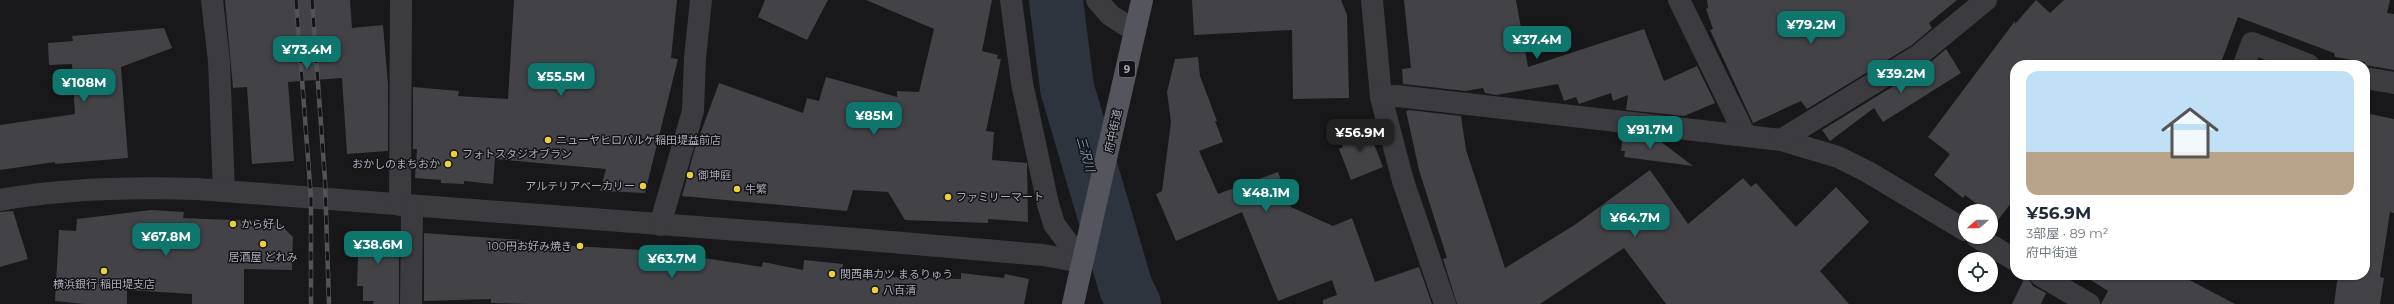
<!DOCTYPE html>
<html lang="ja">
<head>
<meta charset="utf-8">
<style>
	:root { --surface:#fff; --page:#f6f6f7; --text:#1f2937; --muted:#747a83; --line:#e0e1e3; --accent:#0f766e }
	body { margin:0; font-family:Montserrat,"Noto Sans JP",sans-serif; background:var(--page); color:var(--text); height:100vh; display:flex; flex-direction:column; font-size:15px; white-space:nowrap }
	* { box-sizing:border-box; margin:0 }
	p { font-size:13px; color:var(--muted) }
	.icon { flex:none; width:22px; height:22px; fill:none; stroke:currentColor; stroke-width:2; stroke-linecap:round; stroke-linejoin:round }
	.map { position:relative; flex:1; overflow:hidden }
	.drawer { position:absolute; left:2010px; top:60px; width:360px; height:220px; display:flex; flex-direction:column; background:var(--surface); border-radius:16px; box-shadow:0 1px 3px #0004 }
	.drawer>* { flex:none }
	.needle { width:26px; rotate:250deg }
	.fabs { position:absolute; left:1958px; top:204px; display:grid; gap:8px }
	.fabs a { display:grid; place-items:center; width:40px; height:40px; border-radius:50%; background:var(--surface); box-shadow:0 1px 3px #0004; font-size:20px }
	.price { position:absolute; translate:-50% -34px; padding:0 9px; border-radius:8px; background:var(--accent); color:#fff; font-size:13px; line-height:26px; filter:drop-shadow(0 1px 2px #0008) }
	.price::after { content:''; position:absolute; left:50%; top:24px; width:12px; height:9px; margin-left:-6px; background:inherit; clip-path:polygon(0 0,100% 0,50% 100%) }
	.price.active { background:#222; color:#fff }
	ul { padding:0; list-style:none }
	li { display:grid; align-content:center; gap:8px; height:212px; padding:0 16px }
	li+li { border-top:1px solid var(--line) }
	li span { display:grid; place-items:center; height:124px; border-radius:12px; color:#555 }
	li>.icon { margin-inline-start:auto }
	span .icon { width:72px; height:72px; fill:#fffc; stroke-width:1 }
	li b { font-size:17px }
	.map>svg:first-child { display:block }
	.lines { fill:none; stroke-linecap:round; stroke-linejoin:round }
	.river { stroke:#2e343d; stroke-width:54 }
	.building { fill:#424247 }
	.minor { stroke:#3b3b40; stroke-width:22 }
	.major { stroke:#55555d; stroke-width:22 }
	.rail-casing { stroke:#525259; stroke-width:4.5 }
	.rail { stroke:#131315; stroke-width:3; stroke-dasharray:9; stroke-linecap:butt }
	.poi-dot { fill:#eccf3d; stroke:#131315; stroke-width:1.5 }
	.labels { text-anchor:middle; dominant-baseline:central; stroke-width:3; stroke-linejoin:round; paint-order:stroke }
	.shield { fill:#131315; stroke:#7d7e88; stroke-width:1 }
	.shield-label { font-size:10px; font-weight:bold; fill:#aaacb9 }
	.street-label { font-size:11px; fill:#aaacb9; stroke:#131315 }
	.poi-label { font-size:11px; fill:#aaacb9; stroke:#131315; text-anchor:start }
	.water-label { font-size:12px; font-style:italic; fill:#8394b3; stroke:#131315 }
</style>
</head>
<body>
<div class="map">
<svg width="2394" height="304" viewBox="0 0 2394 304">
	<rect width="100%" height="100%" fill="#18181a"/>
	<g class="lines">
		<polyline class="river" points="1056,0 1067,88 1126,288 1134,304"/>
	</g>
	<g class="building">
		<polygon points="225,0 350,0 352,28 383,25 388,85 388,151 347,154 342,78 288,82 294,161 252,164 247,87 233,88"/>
		<polygon points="514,0 677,0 671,58 678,59 645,193 600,191 606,169 495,159 493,184 464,181 464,184 441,183 441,180 415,178 417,149 413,149 413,87 459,91 458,96 508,99"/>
		<polygon points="765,0 828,0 807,40 758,17"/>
		<polygon points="866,0 992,0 982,51 998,55 997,59 1001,59 986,131 994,132 992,160 1027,163 1028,222 988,219 988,223 905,220 888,192 853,190 847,211 682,196 695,148 719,83 803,113 807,98 819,101 826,77 897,97 897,91 919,92 934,29"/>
		<polygon points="1192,0 1341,0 1347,15 1349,98 1293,99 1292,30 1194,35"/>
		<polygon points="1404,0 1516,0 1528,67 1644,29 1664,81 1697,66 1715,103 1684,116 1626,110 1628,95 1613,101 1611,93 1579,104 1576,97 1564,101 1558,84 1496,95 1485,93 1483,88 1465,91 1403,84 1402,69 1411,68"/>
		<polygon points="1707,0 1957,0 1929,23 1932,28 1912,45 1807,109 1801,101 1753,123 1710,30 1713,29 1706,9 1708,8"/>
		<polygon points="2036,0 2050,13 2064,0 2390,0 2387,13 2394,14 2394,70 2365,65 2365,62 2335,57 2334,53 2238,17 2220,65 2015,65 2015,198 1998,220 1991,215 1991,211 1986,211 1965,195 1963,198 1934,175 1950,154 1928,137 2015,21 2015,24"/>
		<polygon points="164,28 172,48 121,67 128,158 55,164 55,162 0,170 0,125 75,114 72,64 49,65 48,43 73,41 72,36"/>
		<polygon points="1946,49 1961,73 1883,122 1874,108 1830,141 1822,130 1926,66"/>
		<polygon points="1198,57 1200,76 1217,121 1215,121 1223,142 1199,151 1218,194 1278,172 1291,207 1333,226 1352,218 1375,282 1419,267 1432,304 1323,304 1323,300 1337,295 1332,280 1278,301 1242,212 1176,241 1156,194 1162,191 1171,122 1167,92 1175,59"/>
		<polygon points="1409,110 1461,116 1466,150 1505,268 1576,224 1650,170 1688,224 1743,178 1751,187 1756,183 1796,227 1836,187 1869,222 1820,271 1849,304 1666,304 1624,248 1540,304 1457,304 1443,259 1447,258 1419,170 1406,111"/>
		<polygon points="2365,113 2394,119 2394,213 2390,212 2380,277 2384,278 2380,304 2334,304 2338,275 2365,275"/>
		<polygon points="1367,126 1383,167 1351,180 1339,149 1343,147 1339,137"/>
		<polygon points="1623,134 1656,138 1693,166 1624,157 1625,151 1621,151"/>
		<polygon points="151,210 184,212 183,218 278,222 293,237 292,270 244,269 244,304 192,304 192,294 127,290 127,304 84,304 55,301 59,230 76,231 77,219"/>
		<polygon points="13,211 28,259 0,267 0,212"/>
		<polygon points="352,231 399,232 399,304 373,304 374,301 363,301 363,286 357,286 358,256 352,256"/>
		<polygon points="424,233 522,240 522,243 659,251 762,267 763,262 803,270 804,260 843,264 842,277 885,273 885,277 961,279 961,273 1004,278 1005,274 1029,279 1024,304 528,304 491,303 491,299 424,301"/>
		<polygon points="2026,275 2033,286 2046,293 2041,304 2012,304"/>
		<polygon points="2083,275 2180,275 2235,304 2101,304 2108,291"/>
	</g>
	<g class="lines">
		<g class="minor">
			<polyline points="212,0 219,61 224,191"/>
			<polyline points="1011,0 1022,83 1048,204 1054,224 1082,262"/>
			<polyline points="1097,0 1110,15 1135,31"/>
			<polyline points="1372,0 1381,97 1403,181 1445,304"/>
			<polyline points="1679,0 1745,135"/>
			<polyline points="2244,65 2252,43 2309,65"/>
			<polyline points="2365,78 2394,83"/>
			<polyline points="1381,97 1397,96 1781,140 1838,157 1868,172 1965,230"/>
			<polyline points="1781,140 1919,55 1986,0"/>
			<path d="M 0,200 C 65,188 132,187 198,189 L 856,239 L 1043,255 L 1082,262"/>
			<polyline points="400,205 401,0"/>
			<polyline points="660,225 693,111 695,58 701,0"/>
			<polyline points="1977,237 2015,260"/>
			<polyline points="2040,275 2089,304"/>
			<polyline points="411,304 412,206"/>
		</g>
		<polyline class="major" points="1073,304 1142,0"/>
		<g class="rail-casing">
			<g id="rail">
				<polyline points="296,0 311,198 311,304"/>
				<polyline points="312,0 325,180 329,304"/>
			</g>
		</g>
		<use href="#rail" class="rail"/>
	</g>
	<g class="poi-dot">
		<circle cx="548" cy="140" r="4"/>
		<circle cx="454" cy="154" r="4"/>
		<circle cx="448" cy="164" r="4"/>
		<circle cx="690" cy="175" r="4"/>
		<circle cx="643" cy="186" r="4"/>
		<circle cx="737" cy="189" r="4"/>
		<circle cx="948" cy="197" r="4"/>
		<circle cx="233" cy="224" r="4"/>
		<circle cx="263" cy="244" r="4"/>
		<circle cx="580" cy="246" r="4"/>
		<circle cx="104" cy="271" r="4"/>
		<circle cx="832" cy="274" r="4"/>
		<circle cx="875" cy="290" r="4"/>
	</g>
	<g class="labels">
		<rect class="shield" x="1119" y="61" width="16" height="16" rx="3"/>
		<g class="shield-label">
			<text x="1127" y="69">9</text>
		</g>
		<g class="street-label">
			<text transform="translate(1113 131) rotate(-78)">府中街道</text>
		</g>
		<g class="poi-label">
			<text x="556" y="140">ニューヤヒロパルケ稲田堤益前店</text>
			<text x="462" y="154">フォトスタジオブラン</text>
			<text x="440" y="164" text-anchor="end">おかしのまちおか</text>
			<text x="698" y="175">御坤庭</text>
			<text x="635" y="186" text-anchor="end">アルテリアベーカリー</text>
			<text x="745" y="189">牛繁</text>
			<text x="956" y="197">ファミリーマート</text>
			<text x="241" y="224">から好し</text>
			<text x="572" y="246" text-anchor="end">100円お好み焼き</text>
			<text x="263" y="257" text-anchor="middle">居酒屋 どれみ</text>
			<text x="840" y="274">関西串カツ まるりゅう</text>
			<text x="104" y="284" text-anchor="middle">横浜銀行 稲田堤支店</text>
			<text x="883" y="290">八百清</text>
		</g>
		<g class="water-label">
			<text transform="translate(1086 154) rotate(74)">三沢川</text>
		</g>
	</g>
</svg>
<div class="fabs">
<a><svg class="needle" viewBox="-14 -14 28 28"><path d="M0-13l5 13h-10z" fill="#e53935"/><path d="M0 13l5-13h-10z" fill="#747a83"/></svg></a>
<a><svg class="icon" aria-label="locate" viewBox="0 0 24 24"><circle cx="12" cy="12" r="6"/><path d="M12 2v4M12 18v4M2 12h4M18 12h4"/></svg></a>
</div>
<b class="price" style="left:1811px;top:45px">¥79.2M</b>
<b class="price" style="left:1537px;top:60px">¥37.4M</b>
<b class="price" style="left:307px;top:70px">¥73.4M</b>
<b class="price" style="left:1901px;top:94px">¥39.2M</b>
<b class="price" style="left:561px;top:97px">¥55.5M</b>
<b class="price" style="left:84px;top:103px">¥108M</b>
<b class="price" style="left:874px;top:136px">¥85M</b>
<b class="price" style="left:1650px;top:150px">¥91.7M</b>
<b class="price active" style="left:1360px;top:153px">¥56.9M</b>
<b class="price" style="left:1266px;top:213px">¥48.1M</b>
<b class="price" style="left:1635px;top:238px">¥64.7M</b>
<b class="price" style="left:166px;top:257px">¥67.8M</b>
<b class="price" style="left:378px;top:265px">¥38.6M</b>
<b class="price" style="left:672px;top:279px">¥63.7M</b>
<section class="drawer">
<ul>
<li><span style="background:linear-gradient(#bfe0f5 65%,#b9a48a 0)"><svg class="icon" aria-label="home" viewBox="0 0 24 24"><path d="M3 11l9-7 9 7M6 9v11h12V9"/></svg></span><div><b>¥56.9M</b><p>3部屋 · 89 m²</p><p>府中街道</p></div></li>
</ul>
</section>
</div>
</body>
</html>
